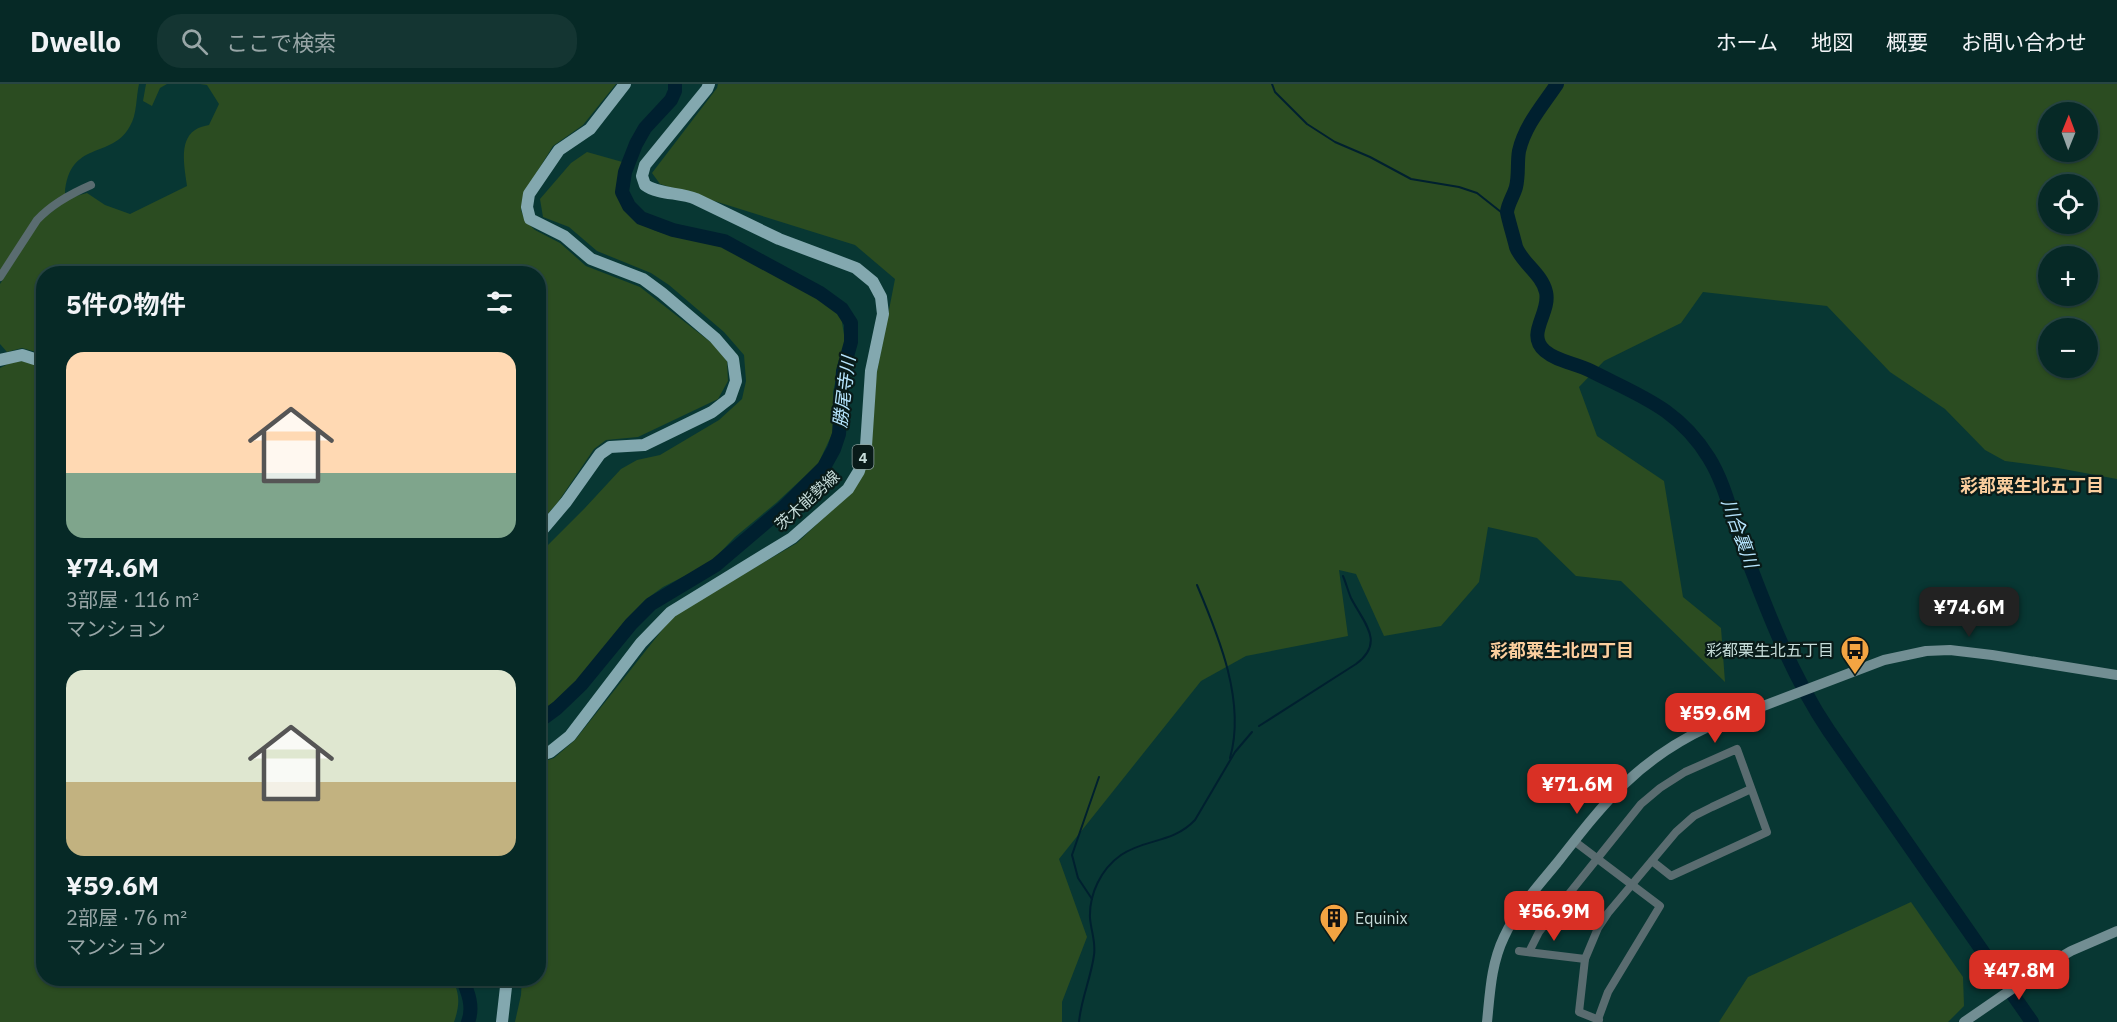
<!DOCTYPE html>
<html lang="ja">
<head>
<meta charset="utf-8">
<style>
	:root { --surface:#062926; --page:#143532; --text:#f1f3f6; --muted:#98a6a7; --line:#274543; --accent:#d93025 }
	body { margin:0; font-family:"IBM Plex Sans","Noto Sans JP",sans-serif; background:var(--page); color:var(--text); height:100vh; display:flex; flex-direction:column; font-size:22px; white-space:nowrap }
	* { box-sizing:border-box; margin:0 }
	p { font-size:20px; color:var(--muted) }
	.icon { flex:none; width:33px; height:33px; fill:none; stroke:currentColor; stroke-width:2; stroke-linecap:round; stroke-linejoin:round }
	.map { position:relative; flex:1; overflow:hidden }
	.drawer { position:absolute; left:36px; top:182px; width:510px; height:720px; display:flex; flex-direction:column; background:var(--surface); border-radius:24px; box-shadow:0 2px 4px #0004,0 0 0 2px var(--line) }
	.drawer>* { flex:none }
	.needle { width:39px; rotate:1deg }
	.controls { position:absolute; left:2038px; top:18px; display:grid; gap:12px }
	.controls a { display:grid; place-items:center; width:60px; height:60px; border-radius:50%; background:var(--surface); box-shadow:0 2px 4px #0004,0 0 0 2px var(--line); font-size:30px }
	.price { position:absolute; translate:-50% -51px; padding:0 14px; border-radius:12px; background:var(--accent); color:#fff; font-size:20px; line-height:39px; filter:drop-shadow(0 2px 3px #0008) }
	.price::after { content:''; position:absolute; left:50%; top:36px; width:18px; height:14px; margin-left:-9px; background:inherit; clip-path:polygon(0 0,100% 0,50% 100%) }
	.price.current { background:#222; color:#fff }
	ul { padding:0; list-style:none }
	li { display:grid; align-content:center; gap:12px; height:318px; padding:0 30px }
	li span { display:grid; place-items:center; height:186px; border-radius:18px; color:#555 }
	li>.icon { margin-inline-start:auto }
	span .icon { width:108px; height:108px; fill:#fffc; stroke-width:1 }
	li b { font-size:26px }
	h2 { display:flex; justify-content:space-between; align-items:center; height:72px; padding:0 30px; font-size:26px }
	header { display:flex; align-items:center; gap:36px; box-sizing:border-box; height:84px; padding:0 30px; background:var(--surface); border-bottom:2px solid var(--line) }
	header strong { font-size:28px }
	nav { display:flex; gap:33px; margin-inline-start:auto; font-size:21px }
	.search { width:420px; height:54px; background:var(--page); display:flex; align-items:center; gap:15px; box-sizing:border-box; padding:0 21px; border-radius:24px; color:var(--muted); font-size:22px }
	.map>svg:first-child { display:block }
	.green { fill:#2b4c21; fill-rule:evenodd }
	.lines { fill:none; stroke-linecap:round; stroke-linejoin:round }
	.stream { stroke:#00202f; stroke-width:2 }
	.river { stroke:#00202f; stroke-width:14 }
	.street { stroke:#5a6c70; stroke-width:8 }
	.secondary { stroke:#728e93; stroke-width:10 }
	.primary { stroke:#83a8af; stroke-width:12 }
	.labels { text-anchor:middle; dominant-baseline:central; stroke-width:4.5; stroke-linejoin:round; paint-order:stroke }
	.shield { fill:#091b19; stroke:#8da29f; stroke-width:1.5 }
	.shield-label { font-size:15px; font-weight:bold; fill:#c6dcd9 }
	.street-label { font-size:16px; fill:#c6dcd9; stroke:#091b19 }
	.poi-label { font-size:16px; fill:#c6dcd9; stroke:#091b19; text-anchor:end }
	.water-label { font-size:18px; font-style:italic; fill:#b7e5fe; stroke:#091b19 }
	.neighbourhood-label { font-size:18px; font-weight:bold; fill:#fbce9e; stroke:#091b19 }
</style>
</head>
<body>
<header>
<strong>Dwello</strong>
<div class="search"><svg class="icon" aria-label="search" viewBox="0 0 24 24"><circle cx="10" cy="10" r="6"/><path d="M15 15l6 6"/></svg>ここで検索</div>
<nav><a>ホーム</a><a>地図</a><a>概要</a><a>お問い合わせ</a></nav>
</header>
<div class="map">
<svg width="2117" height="938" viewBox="0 0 2117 938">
	<rect width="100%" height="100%" fill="#083733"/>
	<g class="green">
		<path d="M 0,0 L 139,0 C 136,13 137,31 130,42 C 112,76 69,55 65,110 L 42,126 L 34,134 L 0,189 Z"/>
		<polygon points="146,0 167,0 160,4 152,22 143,17"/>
		<path d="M 200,0 L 616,0 L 583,41 L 553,62 L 524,109 L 521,126 L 525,137 L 535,146 L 560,159 L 586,182 L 640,203 L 713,260 L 727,277 L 728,297 L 718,315 L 638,353 L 606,356 L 594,365 L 558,418 L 539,440 L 538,189 L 44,189 L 43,270 L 22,264 L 7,268 L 0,260 L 0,200 L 39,138 L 69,114 L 87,109 L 105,121 L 130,130 L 187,102 C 185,86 178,57 195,46 C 199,43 205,42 209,41 L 219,20 L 207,1 Z"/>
		<path d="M 718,0 L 2117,0 L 2117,395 L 2058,384 L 2005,377 L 1985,366 L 1945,325 L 1890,288 L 1827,222 L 1703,208 L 1681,239 L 1604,277 L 1579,303 L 1597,352 L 1664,397 L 1683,513 L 1721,544 L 1725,598 L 1621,497 L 1576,492 L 1537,454 L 1488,443 L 1479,498 L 1441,542 L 1384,552 L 1356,490 L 1339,486 L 1348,552 L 1246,572 L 1201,597 L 1059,775 L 1087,853 L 1062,918 L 1062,938 L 515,938 L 521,911 L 522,894 L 538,894 L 539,679 L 554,674 L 575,656 L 674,531 L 797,459 L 851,408 L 875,298 L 895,195 L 855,161 L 660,100 L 652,89 L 717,4 ZM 2049,28 L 2088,28 L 2088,68 L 2049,68 ZM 2049,100 L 2088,100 L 2088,140 L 2049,140 ZM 2049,172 L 2088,172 L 2088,212 L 2049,212 ZM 2049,244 L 2088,244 L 2088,284 L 2049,284 Z"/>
		<path d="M 587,68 L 626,79 C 621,90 616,103 619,115 C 625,136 654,148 674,152 C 691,155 707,155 723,162 C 734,166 746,172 756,178 C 761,182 765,186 771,189 C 796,202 820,212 841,232 L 845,257 L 833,308 L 833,348 L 818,380 L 776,419 L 735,453 L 710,479 L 663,503 L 645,516 L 624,538 L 606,564 L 574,600 L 539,631 L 539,470 L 584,425 L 621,385 L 637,376 L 660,371 L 719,336 L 742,315 L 746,297 L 744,271 L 724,248 L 669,201 L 651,189 L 597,167 L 569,143 L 543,133 L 540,115 L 571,79 Z"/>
		<path d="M 22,277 L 36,281 L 44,286 L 44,894 L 452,894 C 460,910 460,921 454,938 L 0,938 L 0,284 L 10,279 Z"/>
		<polygon points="1911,818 1963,893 1964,922 1948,938 1719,938 1748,893"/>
	</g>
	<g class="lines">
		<g class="stream">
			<polyline points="1272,0 1275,8 1307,40 1335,58 1370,73 1411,95 1459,103 1477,109 1506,132"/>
			<path d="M 1197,501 C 1219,553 1246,618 1230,674"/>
			<path d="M 1259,642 L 1356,580 C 1386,558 1363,538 1351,514 C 1348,507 1346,499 1343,492"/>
			<polyline points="1092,815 1078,794 1072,771 1099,693"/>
			<path d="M 1079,938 C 1081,915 1091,894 1094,871 C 1096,858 1091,847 1090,834 C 1089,810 1101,785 1121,771 C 1146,754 1172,760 1195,736 L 1235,668 L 1252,648"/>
		</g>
		<g class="river">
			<path d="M 1557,0 C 1543,21 1525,41 1519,67 C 1517,78 1519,91 1516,103 C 1514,111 1508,119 1507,128 C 1507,131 1515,158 1516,163 C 1522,179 1542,190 1546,208 C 1551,229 1525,250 1545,267 C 1558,278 1576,279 1591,287 C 1640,312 1678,324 1709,374 C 1725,400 1731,430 1741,458 C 1766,524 1790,589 1829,647 L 2032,938"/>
			<polyline points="538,638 557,624 581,601 631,540 651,520 716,481 784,423 824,383 834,365 839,350 843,287 851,258 851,239 842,225 820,209 724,157 673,146 641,134 629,122 622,108 625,88 636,60 645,44 671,16 675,7 675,0"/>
			<path d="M 462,894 C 468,908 474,923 468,938"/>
		</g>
		<g class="street">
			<path d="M 0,193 L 37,136 C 52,120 70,110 91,101"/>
			<polyline points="1574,757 1660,822 1608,908 1597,938"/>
			<polyline points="1519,867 1585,875"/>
			<polyline points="1529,868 1539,848 1552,831 1641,720 1660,704 1685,688 1737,665 1767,748 1671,792 1652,777"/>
			<polyline points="1599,936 1579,928 1585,875 1598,844 1608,829 1676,748 1694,732 1712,723 1751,705"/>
		</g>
		<g class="secondary">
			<path d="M 1487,938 C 1490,909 1491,880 1504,853 C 1517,825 1538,802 1557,779 C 1604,719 1637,676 1708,643 L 1884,576 L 1926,567 L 1950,566 L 1992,571 L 2117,591"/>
			<polyline points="1964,938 2047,881 2071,867 2117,847"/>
		</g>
		<g class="primary">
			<polyline points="0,276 22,271 44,278"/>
			<polyline points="538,451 566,418 600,370 610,363 644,361 712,328 730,314 736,297 733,275 715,254 662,209 643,195 591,175 564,152 530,135 527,123 529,110 559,66 590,45 625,0"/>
			<path d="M 538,672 L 550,668 L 570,652 L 641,559 L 671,528 L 792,454 L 848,405 L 859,387 L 866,362 L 871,287 L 883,230 L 881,213 L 873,198 L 856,184 L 779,155 L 696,115 C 680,108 659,111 645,101 L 642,92 L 645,81 L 707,5 L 709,0"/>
			<polyline points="502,938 507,894"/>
		</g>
	</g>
	<defs>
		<g id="bus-pin" transform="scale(1.5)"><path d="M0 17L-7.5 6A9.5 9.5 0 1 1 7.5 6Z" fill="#f3a442" stroke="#091b19"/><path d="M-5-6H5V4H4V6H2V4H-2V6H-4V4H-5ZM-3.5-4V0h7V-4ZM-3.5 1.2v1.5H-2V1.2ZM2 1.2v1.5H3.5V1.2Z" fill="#111"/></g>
		<g id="building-pin" transform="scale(1.5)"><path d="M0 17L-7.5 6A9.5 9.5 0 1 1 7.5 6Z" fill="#f3a442" stroke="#091b19"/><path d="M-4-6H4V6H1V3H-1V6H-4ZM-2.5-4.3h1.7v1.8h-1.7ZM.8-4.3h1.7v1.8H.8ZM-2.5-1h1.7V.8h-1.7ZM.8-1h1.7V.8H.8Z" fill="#111"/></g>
	</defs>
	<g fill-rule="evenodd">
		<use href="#bus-pin" x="1855" y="566"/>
		<use href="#building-pin" x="1334" y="834"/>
	</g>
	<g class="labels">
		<rect class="shield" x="852.5" y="361" width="21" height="24" rx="4.5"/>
		<g class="shield-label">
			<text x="863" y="373">4</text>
		</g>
		<g class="street-label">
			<text transform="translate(807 416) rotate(-42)">茨木能勢線</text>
		</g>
		<g class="poi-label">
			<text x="1834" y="566">彩都栗生北五丁目</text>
			<text x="1355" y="834" text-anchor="start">Equinix</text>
		</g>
		<g class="water-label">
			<text transform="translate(844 308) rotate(-83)">勝尾寺川</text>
			<text transform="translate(1740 449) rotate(70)">川合裏川</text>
		</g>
		<g class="neighbourhood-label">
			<text x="2032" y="401">彩都粟生北五丁目</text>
			<text x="1562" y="566">彩都粟生北四丁目</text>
		</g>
	</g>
</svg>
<div class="controls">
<a><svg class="needle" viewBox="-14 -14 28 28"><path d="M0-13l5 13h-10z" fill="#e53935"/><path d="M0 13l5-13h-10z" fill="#98a6a7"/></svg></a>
<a><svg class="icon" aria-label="locate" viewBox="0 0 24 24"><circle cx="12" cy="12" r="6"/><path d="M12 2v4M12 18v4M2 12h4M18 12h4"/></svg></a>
<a>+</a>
<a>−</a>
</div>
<b class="price current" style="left:1969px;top:554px">¥74.6M</b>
<b class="price" style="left:1715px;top:660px">¥59.6M</b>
<b class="price" style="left:1577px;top:731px">¥71.6M</b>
<b class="price" style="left:1554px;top:858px">¥56.9M</b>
<b class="price" style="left:2019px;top:917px">¥47.8M</b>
<section class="drawer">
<h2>5件の物件<svg class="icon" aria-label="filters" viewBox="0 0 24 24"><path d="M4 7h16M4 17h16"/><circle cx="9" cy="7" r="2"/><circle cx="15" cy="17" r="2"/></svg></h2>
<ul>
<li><span style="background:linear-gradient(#ffd9b3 65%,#7fa58c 0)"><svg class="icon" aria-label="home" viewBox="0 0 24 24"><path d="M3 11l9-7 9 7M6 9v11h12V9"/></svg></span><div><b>¥74.6M</b><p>3部屋 · 116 m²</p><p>マンション</p></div></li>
<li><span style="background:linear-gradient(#dfe7d0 60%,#c2b280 0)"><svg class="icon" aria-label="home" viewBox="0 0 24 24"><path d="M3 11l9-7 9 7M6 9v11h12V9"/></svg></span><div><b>¥59.6M</b><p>2部屋 · 76 m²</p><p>マンション</p></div></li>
</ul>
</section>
</div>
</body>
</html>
